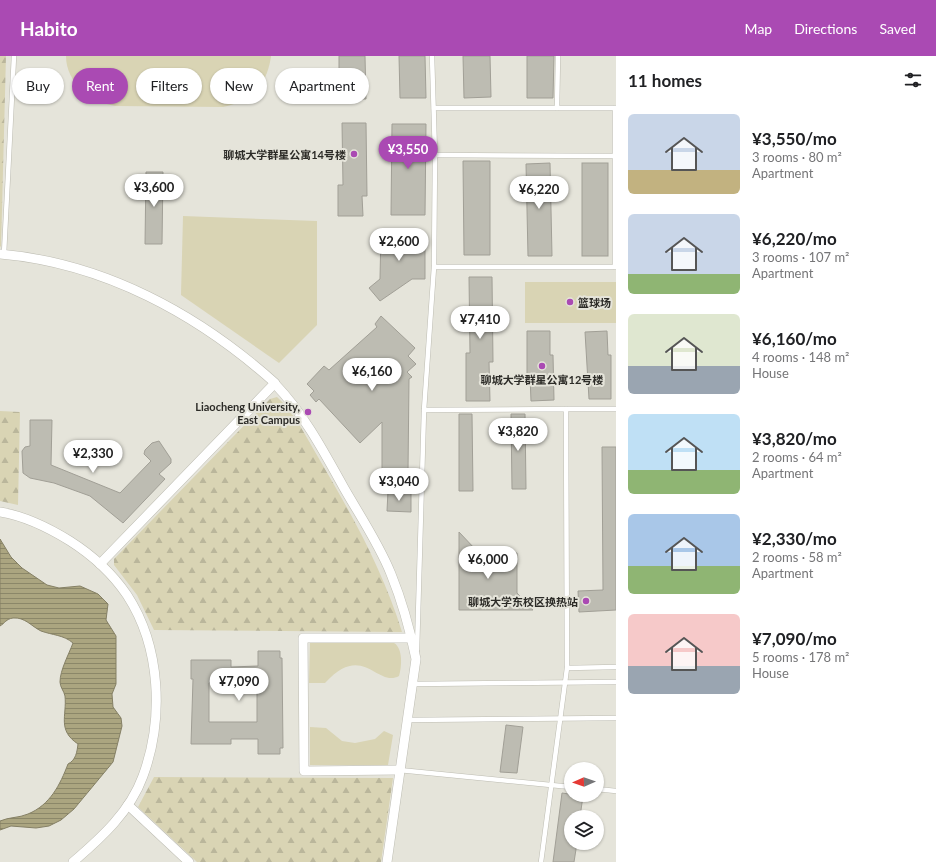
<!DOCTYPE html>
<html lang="en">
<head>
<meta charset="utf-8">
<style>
	:root { --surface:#fff; --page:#f6f6f6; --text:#202124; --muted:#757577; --accent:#aa4ab3 }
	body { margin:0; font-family:Lato,"Noto Sans SC",sans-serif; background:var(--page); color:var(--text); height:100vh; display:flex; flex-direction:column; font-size:15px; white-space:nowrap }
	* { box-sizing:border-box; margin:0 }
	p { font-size:13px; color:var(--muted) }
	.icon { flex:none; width:22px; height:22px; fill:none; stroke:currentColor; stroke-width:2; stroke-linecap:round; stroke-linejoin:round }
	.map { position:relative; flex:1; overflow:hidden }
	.panel { display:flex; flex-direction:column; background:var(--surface); width:320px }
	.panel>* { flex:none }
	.guide { position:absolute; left:12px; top:12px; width:380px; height:36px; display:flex; gap:8px }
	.needle { width:26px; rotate:268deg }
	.tools { position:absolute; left:564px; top:706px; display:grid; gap:8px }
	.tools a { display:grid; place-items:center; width:40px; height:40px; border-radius:50%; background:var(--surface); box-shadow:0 1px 3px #0004; font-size:20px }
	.price { position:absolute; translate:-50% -34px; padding:0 9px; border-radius:14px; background:#fff; color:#222; font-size:13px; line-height:26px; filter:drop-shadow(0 1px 2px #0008) }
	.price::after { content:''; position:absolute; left:50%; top:24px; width:12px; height:9px; margin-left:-6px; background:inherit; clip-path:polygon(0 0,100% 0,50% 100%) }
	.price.current { background:var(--accent); color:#fff }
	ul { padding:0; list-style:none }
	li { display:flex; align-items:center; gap:12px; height:100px; padding:0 12px }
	li span { display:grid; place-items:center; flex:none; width:112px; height:80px; border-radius:6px; color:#555 }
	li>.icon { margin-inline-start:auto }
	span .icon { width:48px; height:48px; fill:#fffc; stroke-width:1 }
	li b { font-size:17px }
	h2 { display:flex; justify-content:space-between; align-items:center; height:48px; padding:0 12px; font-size:17px }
	.pill { padding:0 14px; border-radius:18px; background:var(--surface); box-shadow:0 1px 3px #0004; font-size:14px; line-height:36px }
	.pill.current { background:var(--accent); color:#fff }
	header { display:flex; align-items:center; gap:24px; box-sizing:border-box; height:56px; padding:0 20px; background:var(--accent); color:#fff }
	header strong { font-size:19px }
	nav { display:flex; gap:22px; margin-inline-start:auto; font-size:14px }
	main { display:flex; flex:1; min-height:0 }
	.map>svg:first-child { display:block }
	.grass { fill:#d9d4b4 }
	.forest { fill:url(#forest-firs) }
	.water { fill:url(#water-rules); stroke:#858065 }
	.building { fill:#bdbcb2; stroke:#a19f96; fill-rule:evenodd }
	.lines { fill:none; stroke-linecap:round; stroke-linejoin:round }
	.service-casing { stroke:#bdbcb2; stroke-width:5.5 }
	.minor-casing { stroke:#bdbcb2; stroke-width:10 }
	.service { stroke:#fff; stroke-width:4.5 }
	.minor { stroke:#fff; stroke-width:9 }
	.poi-dot { fill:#aa4ab3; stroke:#e5e4da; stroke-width:1.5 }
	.labels { text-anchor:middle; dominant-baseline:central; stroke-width:4; stroke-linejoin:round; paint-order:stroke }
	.poi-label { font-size:11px; font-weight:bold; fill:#2c2b27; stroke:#e5e4da; text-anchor:end }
</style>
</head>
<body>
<header>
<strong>Habito</strong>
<nav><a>Map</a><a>Directions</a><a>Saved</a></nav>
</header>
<main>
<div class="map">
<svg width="616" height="806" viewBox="0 0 616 806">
	<defs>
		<pattern id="forest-firs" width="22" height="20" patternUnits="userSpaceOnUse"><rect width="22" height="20" fill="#d9d4b4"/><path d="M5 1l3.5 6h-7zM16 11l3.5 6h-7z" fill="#bab69b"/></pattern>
		<pattern id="water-rules" width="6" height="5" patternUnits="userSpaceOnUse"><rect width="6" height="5" fill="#aba580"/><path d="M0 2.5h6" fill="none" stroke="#8b8769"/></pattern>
	</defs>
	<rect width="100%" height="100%" fill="#e5e4da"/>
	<g class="grass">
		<path d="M 66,0 L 271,0 L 271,1 C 266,31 252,44 223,51 L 115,50 C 91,46 66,27 66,0 Z"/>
		<polygon points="183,160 317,165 317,269 279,307 181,239"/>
		<rect x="525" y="226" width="91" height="41"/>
		<path d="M 310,587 L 394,587 C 403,592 402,611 399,620 C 377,632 363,585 325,627 L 309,627 Z"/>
		<polygon points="310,671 326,672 342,685 355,687 375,683 384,675 393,679 388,709 310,709"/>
	</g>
	<g class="forest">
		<polygon points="0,0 6,0 1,191 0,190"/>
		<path d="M 277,341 C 295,357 306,381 318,401 C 351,457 383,514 402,576 L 154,574 L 137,539 L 114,509 L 114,503 L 270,343 Z"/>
		<polygon points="0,355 20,356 18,449 0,445"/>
		<polygon points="154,721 393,722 381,806 197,806 138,751"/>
	</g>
	<path class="water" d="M 0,483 L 11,501 L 22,512 L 47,529 L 59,532 L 80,530 L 98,538 L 108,548 L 106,564 L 116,580 L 116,628 L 112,638 L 113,651 L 121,662 L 122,670 L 113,706 L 74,753 L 61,764 L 49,770 L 36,772 L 11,770 L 0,774 L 0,765 C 9,761 19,762 28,758 C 50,749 60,729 68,708 C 76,704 77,696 78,688 C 57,674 67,660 65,640 C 64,635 60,631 60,626 C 60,614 69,598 73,587 C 64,579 52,579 41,575 C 31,570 25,561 13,562 C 6,563 5,567 0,570 Z"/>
	<g class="building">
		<polygon points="339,0 365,0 366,43 339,43"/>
		<polygon points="399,0 425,0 426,42 400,42"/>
		<polygon points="463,0 490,0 491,41 464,42"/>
		<polygon points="527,0 554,0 553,42 527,42"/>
		<polygon points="342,67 366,67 367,140 362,140 363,160 338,160 338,129 343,129"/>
		<polygon points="392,68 426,68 425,159 391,159"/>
		<polygon points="463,105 490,105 490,199 464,199"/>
		<polygon points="550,107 552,200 528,200 526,108"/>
		<rect x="582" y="107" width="26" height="93"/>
		<polygon points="146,116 163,116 162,188 145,188"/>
		<polygon points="413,174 413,180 425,192 425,223 412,223 380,245 369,232 380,223 381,175"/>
		<polygon points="469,221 492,221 493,306 489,306 490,345 466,345 466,297 470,297"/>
		<polygon points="381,260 415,292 408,300 416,308 407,316 412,321 409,323 408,415 382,415 382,366 360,387 319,343 316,346 310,339 314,335 307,328 324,310 329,314 377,271 375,268"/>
		<polygon points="527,275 550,275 550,299 553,299 554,344 531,345 530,320 527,320"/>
		<polygon points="607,275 608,299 611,299 611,343 589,343 585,276"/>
		<polygon points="459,358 472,358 473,435 459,435"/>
		<polygon points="511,358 525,358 526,433 512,433"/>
		<polygon points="30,364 52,364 51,409 120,437 151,405 144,398 145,394 152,387 159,385 171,403 171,407 159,418 165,423 123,467 90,440 54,427 30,422 23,417 22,395 25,391 30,390"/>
		<polygon points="602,391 616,391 616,554 579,556 578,535 603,534"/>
		<polygon points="388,435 411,436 411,456 387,455"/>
		<polygon points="459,476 476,494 476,497 517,497 517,537 533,554 459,554"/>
		<path d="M 258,595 L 280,595 L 280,602 L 282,602 L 283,692 L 280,692 L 280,698 L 258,698 L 258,683 L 231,683 L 231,688 L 191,688 L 193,623 L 191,623 L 191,604 L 231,604 L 231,611 L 258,610 ZM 209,627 L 257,627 L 257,666 L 209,666 Z"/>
		<polygon points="506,669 523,671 517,717 500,716"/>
		<polygon points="562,737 583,740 580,761 571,761 571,787 577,787 574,806 553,806"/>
	</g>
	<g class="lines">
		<g class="service-casing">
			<g id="service">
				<polyline points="558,0 557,52 616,52"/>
				<polyline points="434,52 557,52"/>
				<polyline points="435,99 616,100"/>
				<polyline points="4,198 14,0"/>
				<polyline points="434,211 616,211"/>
				<polyline points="615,211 615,52"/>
				<polyline points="566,353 616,353"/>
				<polyline points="424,354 566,353 567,612 541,806"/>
				<polyline points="417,594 424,354 434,211 435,99 432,0"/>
				<polyline points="567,612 616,611"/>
				<polyline points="413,628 616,626"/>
				<polyline points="408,664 616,662"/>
				<polyline points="399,714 571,731"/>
				<polyline points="597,733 616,735"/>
			</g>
		</g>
		<g class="minor-casing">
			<g id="minor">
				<path d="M 0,198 C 104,207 198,258 275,327 L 100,508"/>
				<path d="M 275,328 C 304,358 324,396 344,432 C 360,460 379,488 391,518 C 402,545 410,574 416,603 L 387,806"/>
				<path d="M 0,456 C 25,460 49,472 70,485 C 92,499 112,517 127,539 C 161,591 164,663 143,720 C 130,756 101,782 73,806"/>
				<polyline points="399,714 304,715 303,582 412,582"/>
				<polyline points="128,749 189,806"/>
			</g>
		</g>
		<use href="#service" class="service"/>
		<use href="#minor" class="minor"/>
	</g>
	<g class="poi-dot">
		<circle cx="354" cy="98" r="4"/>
		<circle cx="570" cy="246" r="4"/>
		<circle cx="542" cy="310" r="4"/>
		<circle cx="308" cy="356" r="4"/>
		<circle cx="586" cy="545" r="4"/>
	</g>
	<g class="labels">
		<g class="poi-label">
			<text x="346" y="98">聊城大学群星公寓14号楼</text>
			<text x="578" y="246" text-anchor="start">篮球场</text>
			<text x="542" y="323" text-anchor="middle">聊城大学群星公寓12号楼</text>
			<text x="300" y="350">Liaocheng University,<tspan x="300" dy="13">East Campus</tspan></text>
			<text x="578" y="545">聊城大学东校区换热站</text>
		</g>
	</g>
</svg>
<div class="tools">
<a><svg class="needle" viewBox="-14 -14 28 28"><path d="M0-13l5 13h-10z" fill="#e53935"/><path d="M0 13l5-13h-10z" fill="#757577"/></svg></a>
<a><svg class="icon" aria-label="layers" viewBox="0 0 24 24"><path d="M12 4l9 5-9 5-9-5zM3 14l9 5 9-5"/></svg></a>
</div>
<b class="price current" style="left:408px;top:114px">¥3,550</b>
<b class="price" style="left:154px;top:152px">¥3,600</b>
<b class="price" style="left:539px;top:154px">¥6,220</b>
<b class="price" style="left:399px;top:206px">¥2,600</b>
<b class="price" style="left:480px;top:284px">¥7,410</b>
<b class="price" style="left:372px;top:336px">¥6,160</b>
<b class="price" style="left:518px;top:396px">¥3,820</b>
<b class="price" style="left:93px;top:418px">¥2,330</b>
<b class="price" style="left:399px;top:446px">¥3,040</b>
<b class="price" style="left:488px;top:524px">¥6,000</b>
<b class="price" style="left:239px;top:646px">¥7,090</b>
<div class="guide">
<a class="pill">Buy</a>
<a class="pill current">Rent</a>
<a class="pill">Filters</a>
<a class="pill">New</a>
<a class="pill">Apartment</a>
</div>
</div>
<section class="panel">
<h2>11 homes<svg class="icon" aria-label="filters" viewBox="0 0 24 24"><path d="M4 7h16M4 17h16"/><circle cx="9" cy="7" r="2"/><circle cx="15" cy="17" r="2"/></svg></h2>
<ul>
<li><span style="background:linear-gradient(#c9d6e8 70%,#c2b280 0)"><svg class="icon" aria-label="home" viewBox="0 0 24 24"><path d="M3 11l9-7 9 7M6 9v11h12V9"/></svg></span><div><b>¥3,550/mo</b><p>3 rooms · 80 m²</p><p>Apartment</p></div></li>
<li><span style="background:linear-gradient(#c9d6e8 75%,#8fb573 0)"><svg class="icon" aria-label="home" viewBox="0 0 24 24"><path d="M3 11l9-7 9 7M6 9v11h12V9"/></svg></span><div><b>¥6,220/mo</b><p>3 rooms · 107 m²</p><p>Apartment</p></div></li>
<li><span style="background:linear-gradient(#dfe7d0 65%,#9aa5b1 0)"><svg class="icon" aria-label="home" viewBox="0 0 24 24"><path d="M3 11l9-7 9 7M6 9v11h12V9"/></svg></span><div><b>¥6,160/mo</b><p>4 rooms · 148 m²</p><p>House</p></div></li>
<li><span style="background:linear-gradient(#bfe0f5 70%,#8fb573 0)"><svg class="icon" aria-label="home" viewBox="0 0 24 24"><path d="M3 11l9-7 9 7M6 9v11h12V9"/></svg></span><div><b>¥3,820/mo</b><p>2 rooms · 64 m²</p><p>Apartment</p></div></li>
<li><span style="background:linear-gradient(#a9c7e8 65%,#8fb573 0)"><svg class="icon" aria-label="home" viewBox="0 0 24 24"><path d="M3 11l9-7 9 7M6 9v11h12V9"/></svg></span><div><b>¥2,330/mo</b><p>2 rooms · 58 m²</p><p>Apartment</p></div></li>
<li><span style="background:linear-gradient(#f6c9c9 65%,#9aa5b1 0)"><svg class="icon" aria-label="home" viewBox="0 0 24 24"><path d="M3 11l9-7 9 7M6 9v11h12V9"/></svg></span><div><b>¥7,090/mo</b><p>5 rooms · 178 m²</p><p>House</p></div></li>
</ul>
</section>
</main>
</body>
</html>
